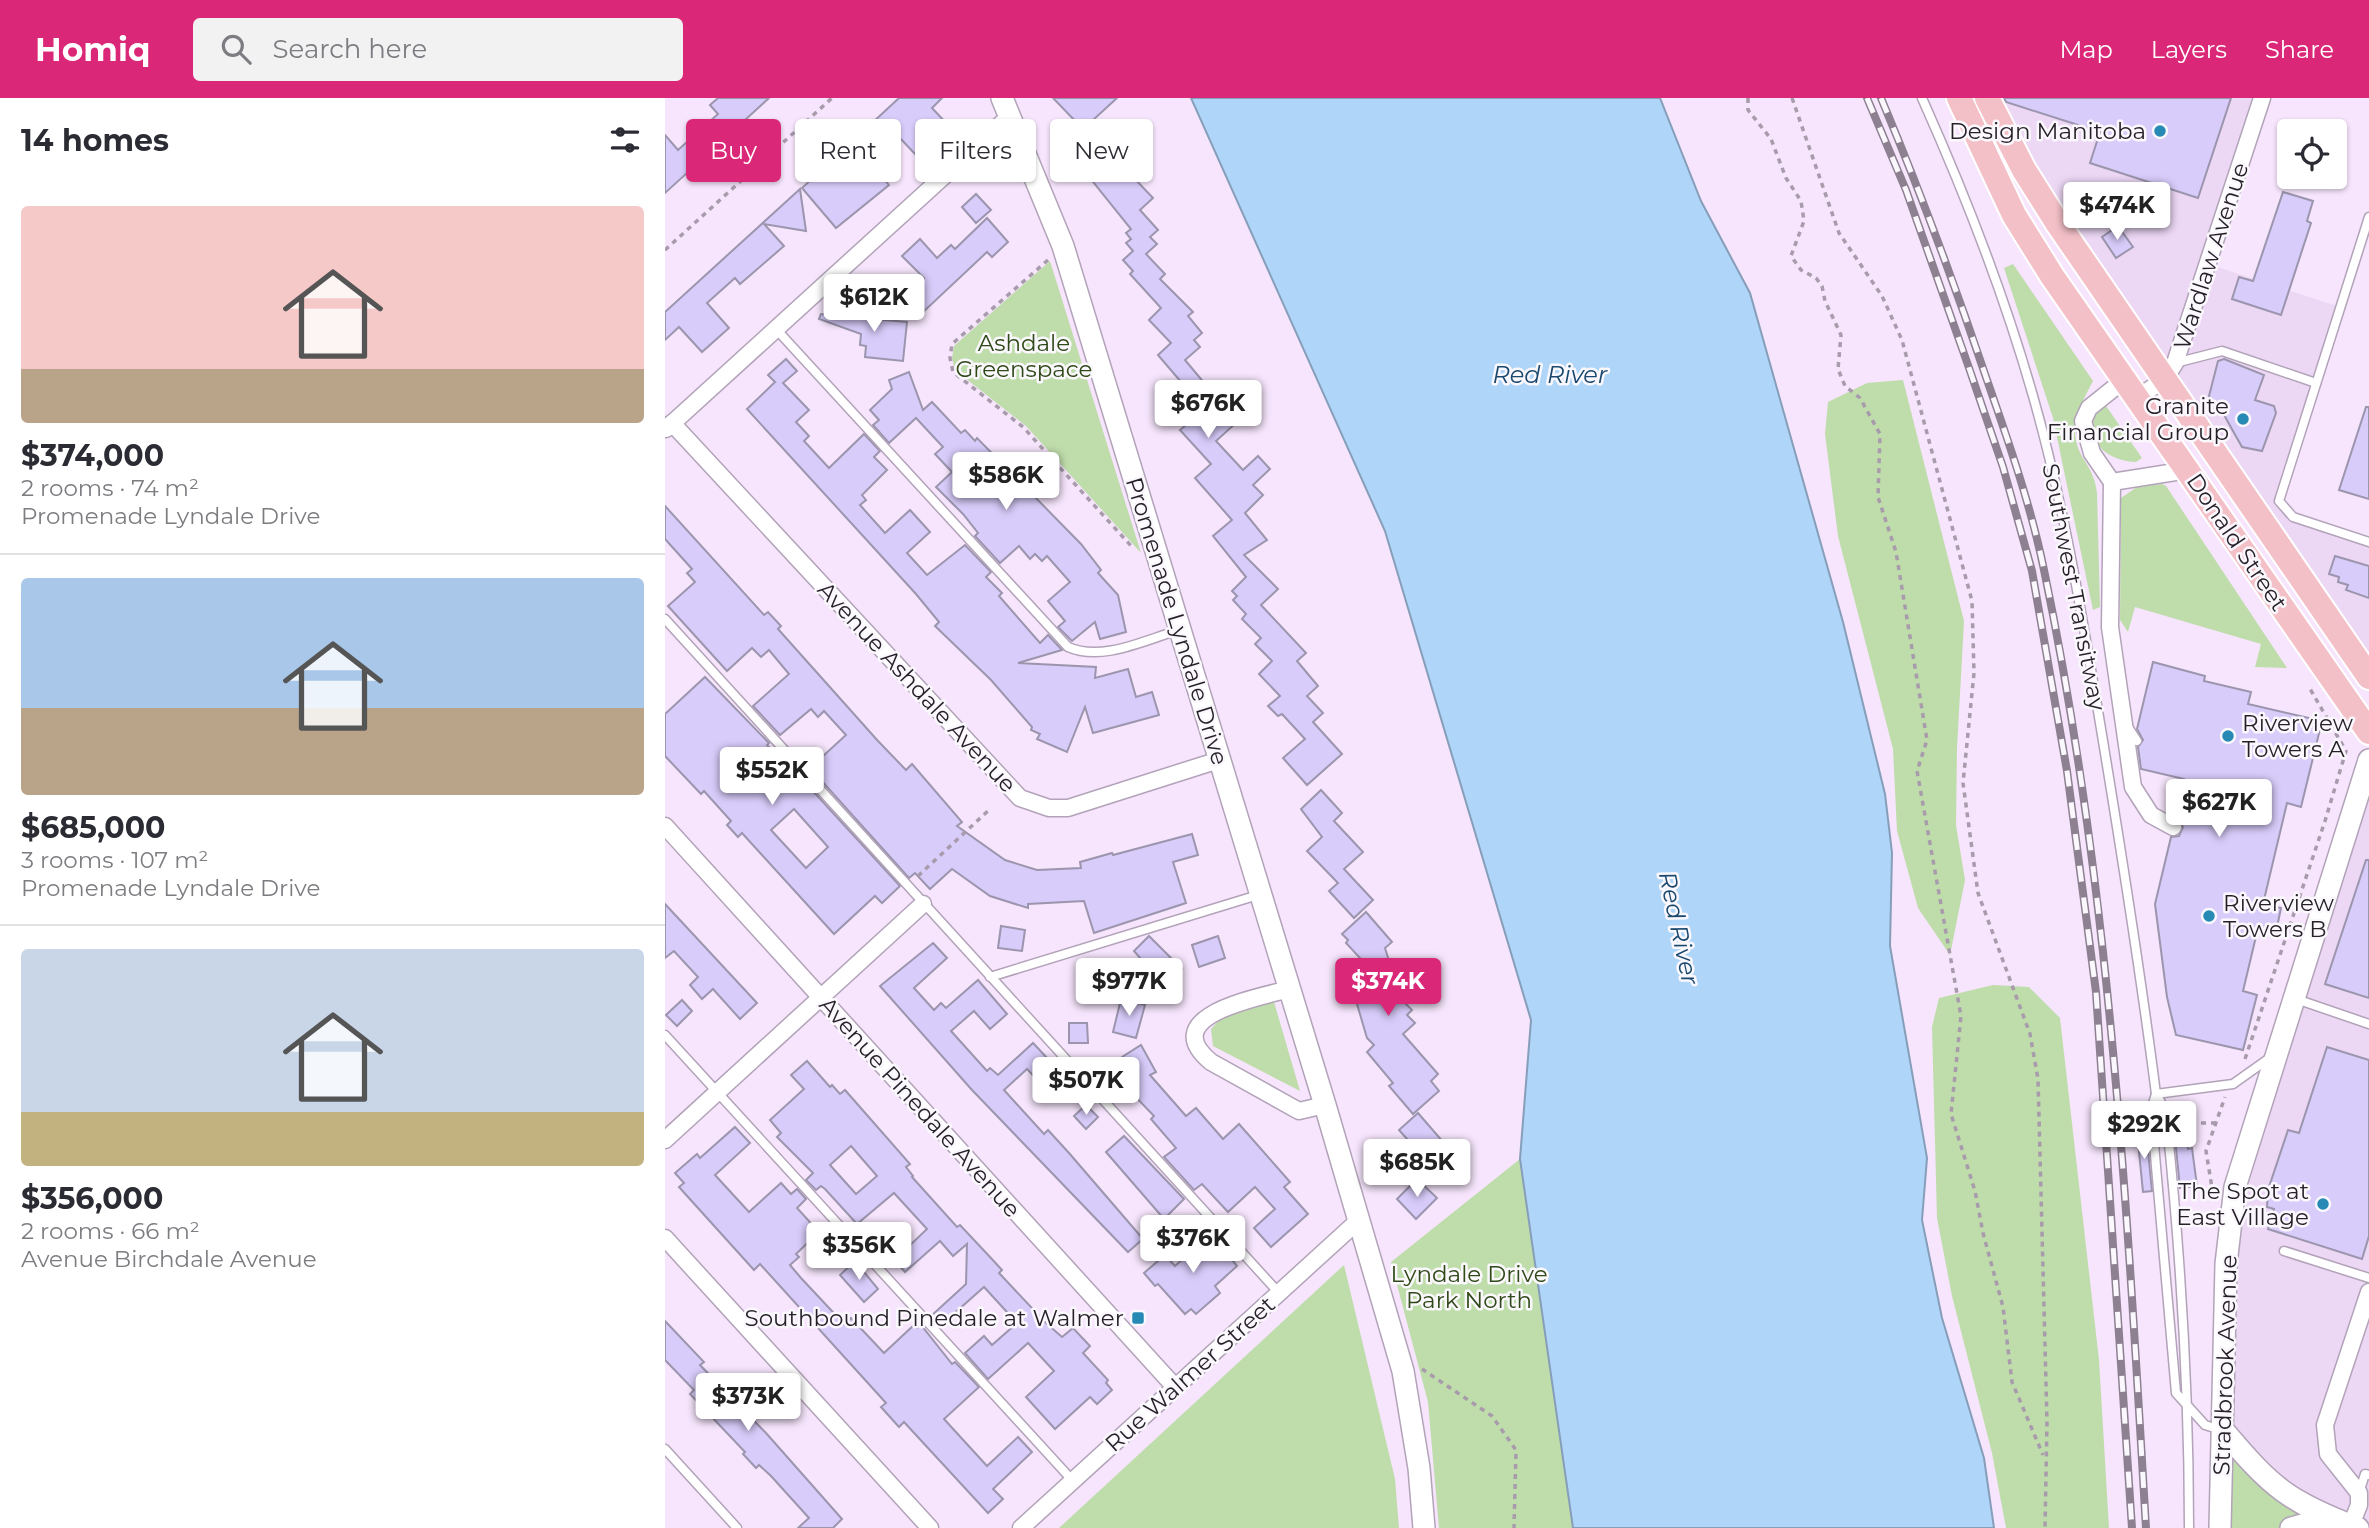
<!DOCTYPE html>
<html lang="en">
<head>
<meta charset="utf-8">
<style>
	:root { --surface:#fff; --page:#f2f2f3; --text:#2b2b33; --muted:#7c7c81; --line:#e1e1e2; --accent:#db2777 }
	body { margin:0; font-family:Montserrat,sans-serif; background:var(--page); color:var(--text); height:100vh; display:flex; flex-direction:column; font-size:26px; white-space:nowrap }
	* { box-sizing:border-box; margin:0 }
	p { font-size:23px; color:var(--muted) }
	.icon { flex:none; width:38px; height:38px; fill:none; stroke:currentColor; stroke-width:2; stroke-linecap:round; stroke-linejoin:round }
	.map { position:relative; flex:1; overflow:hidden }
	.drawer { display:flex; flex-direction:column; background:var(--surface); width:665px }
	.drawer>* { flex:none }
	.guide { position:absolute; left:21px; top:21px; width:665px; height:63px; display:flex; gap:14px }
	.tools { position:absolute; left:1612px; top:21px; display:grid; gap:14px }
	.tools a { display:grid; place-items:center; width:70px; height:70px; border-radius:7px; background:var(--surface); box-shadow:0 2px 5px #0004; font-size:35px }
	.price { position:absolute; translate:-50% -60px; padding:0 16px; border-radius:7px; background:#fff; color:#222; font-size:23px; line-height:46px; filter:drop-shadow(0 2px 4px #0008) }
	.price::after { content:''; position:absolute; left:50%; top:42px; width:21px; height:16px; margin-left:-10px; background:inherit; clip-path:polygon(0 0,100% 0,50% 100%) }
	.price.on { background:var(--accent); color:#fff }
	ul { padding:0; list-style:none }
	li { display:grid; align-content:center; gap:14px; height:371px; padding:0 21px }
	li+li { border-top:2px solid var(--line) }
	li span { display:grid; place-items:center; height:217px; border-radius:7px; color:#555 }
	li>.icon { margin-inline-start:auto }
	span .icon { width:126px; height:126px; fill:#fffc; stroke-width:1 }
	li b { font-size:30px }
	h2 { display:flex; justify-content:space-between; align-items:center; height:84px; padding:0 21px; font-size:30px }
	.chip { padding:0 24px; border-radius:7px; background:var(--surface); box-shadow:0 2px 5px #0004; font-size:24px; line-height:63px }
	.chip.on { background:var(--accent); color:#fff }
	header { display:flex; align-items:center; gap:42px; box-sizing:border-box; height:98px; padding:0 35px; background:var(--accent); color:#fff }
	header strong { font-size:33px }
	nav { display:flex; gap:38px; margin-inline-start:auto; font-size:24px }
	.search { width:490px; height:63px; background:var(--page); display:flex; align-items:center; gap:18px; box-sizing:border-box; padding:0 24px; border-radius:7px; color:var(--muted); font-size:26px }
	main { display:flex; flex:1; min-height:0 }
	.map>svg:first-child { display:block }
	.built { fill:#ecd7f5 }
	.green { fill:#bfdcab }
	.water { fill:#afd5f8; stroke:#869eb9; stroke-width:2 }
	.building { fill:#d8ccfa; stroke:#9b95ad; stroke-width:2; fill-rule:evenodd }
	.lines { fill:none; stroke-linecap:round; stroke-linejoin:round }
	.lane-casing { stroke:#b2a3b9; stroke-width:11 }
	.street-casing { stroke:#b2a3b9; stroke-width:19 }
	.secondary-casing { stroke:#b2a3b9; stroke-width:24 }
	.primary-casing { stroke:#fff; stroke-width:28 }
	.path { stroke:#a89bac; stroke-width:3.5; stroke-dasharray:5 5; stroke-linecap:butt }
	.lane { stroke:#fff; stroke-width:8 }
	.street { stroke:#fff; stroke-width:16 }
	.secondary { stroke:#fff; stroke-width:21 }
	.primary { stroke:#f4c0c8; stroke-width:24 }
	.rail-casing { stroke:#8d8191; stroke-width:8 }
	.rail { stroke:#fbf8fd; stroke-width:5; stroke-dasharray:16; stroke-linecap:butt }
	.poi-dot { fill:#268ab4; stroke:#fbf8fd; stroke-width:2.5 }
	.labels { text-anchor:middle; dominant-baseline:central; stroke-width:5; stroke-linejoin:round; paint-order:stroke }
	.poi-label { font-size:23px; fill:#251f27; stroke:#fbf8fd; text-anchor:end }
	.street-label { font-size:23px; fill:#251f27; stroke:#fbf8fd }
	.park-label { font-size:23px; fill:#2f4918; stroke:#fbf8fd }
	.water-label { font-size:24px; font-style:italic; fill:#1a496f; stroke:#fbf8fd }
</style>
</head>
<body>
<header>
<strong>Homiq</strong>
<div class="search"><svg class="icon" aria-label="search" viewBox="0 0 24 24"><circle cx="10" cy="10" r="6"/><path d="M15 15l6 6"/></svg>Search here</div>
<nav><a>Map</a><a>Layers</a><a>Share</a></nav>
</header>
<main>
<section class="drawer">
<h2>14 homes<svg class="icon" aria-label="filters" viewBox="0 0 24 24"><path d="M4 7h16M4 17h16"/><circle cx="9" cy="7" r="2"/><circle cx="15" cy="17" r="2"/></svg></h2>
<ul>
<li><span style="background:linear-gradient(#f6c9c9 75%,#b9a48a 0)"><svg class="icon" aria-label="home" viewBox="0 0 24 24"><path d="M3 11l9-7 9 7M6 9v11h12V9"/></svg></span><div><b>$374,000</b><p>2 rooms · 74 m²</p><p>Promenade Lyndale Drive</p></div></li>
<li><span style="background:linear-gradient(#a9c7e8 60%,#b9a48a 0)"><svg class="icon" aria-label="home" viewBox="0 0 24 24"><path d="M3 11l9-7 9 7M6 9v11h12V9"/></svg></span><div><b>$685,000</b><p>3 rooms · 107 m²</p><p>Promenade Lyndale Drive</p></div></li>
<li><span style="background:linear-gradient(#c9d6e8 75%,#c2b280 0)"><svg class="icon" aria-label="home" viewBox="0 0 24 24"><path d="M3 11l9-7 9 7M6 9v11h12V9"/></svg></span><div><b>$356,000</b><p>2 rooms · 66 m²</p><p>Avenue Birchdale Avenue</p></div></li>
</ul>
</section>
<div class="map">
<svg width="1704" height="1430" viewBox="0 0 1704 1430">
	<rect width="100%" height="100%" fill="#f6e5fc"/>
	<g class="built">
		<polygon points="1322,0 1597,0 1543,166 1675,209 1614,403 1628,419 1704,444 1704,579"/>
		<polygon points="1704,662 1704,1430 1626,1430 1560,1333 1570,1089"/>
	</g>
	<g class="green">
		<polygon points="385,163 476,455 361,328 290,272 287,260 289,248"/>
		<path d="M 1348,166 L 1428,283 C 1415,308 1401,332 1418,360 C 1426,373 1430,380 1432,395 L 1435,509 L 1428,512 L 1388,320 L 1339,170 Z"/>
		<polygon points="1238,282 1299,523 1292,650 1291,727 1300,782 1285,857 1253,810 1232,733 1228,651 1173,438 1160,336 1163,304 1202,285"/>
		<path d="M 1439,305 L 1477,360 L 1471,364 C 1436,363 1411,333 1439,305 Z"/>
		<polygon points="1497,386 1501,388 1622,570 1590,569 1596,546 1470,509 1463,534 1455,522 1456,400 1472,389"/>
		<polygon points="1328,887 1364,889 1395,920 1434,1262 1444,1430 1341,1430 1327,1355 1287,1198 1272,1120 1267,929 1274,900"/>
		<polygon points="609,904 635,993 548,948 546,931 557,919"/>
		<polygon points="855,1061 908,1430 774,1430 763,1304 726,1164"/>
		<polygon points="679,1167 730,1381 734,1430 394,1430"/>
		<polygon points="1559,1333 1662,1420 1626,1430 1555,1430"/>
	</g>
	<polygon class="water" points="526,0 995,0 1036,103 1085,195 1178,524 1220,696 1227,755 1225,848 1262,1060 1257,1122 1277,1220 1319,1360 1329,1430 908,1430 855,1061 866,922 720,433"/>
	<g class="building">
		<polygon points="53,0 104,0 0,95 0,37 13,52 53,16 45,7"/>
		<polygon points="234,0 277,0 267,10 283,27 251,57 233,38 204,63 224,87 171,130 137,90"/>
		<polygon points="388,0 452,0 428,22 476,74 469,80 488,100 475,112 493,132 485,139 492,146 481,156 500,176 495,181 528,214 523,218 537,235 529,242 535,249 520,262 572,324 551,343 578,372 593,358 605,371 588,387 598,397 580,415 602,442 579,457 613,491 596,507 641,555 632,563 653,588 642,598 658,615 648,624 677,656 642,687 618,660 640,641 617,616 613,618 603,608 615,598 594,576 607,563 590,546 596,540 577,521 581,516 568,502 572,498 567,493 581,479 548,438 567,422 530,380 546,366 515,332 528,321 505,296 517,285 493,257 506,245 484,222 496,210 465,176 468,173 458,162 468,153 461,145 466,141 461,135 466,131 420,74 427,68 409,50 414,45 406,38 416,29"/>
		<polygon points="1339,0 1566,0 1533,100 1425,65 1435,34 1341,4"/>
		<polygon points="135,91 141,133 99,126 119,148 75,186 70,180 42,205 64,230 37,254 14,229 0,242 0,214"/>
		<polygon points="1618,94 1648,103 1642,123 1646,125 1616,217 1567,201 1574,179 1588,183"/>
		<polygon points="311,96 326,112 311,125 297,109"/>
		<polygon points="322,120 343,144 327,159 322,154 255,217 238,201 259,180 237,158 255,141 272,160 286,147 290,151"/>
		<polygon points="1453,128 1468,149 1451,160 1437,139"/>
		<polygon points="182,207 199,214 197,220 242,224 238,263 200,259 201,248 195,247 196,236 154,221 156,216 178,218"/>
		<polygon points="121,261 132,273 118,285 144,312 131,324 144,338 139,343 164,370 199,336 215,353 209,359 222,372 197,397 201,402 195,407 220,435 245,412 265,434 242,455 262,477 300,447 326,474 321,479 337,495 334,498 375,545 383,537 397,552 353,565 431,569 430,580 463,571 471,599 487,594 494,617 428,635 420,609 402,654 372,641 375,636 366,632 367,629 326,582 270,528 274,524 251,496 82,311 110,284 103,277"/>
		<polygon points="1559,261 1599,277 1590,302 1609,308 1611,315 1597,353 1577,349 1554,308 1546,305 1544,298 1553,263"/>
		<polygon points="244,274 258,312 267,304 296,335 300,332 310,343 312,340 416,446 436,472 433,475 453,497 461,534 435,541 430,524 407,543 393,529 400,523 383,503 405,484 382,458 377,463 370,456 365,461 354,448 335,465 310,438 313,435 298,416 271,389 287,374 270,356 278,349 251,320 224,345 208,327 214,322 205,312 227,291 224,282"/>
		<polygon points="1701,309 1704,309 1704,401 1674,392"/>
		<polygon points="0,408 99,517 103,514 116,528 113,531 213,643 241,672 247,666 297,724 292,728 340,762 372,772 416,770 415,764 447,755 448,757 527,736 533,757 508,764 521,805 429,835 419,803 363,806 363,810 325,798 287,771 265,791 250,775 244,780 145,670 181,637 159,613 153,619 146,611 115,637 88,608 124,576 104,552 96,559 87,550 62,573 3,508 30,484 22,475 27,471 0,441"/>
		<polygon points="1670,458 1704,468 1704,500 1681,492 1683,487 1673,484 1674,479 1664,476"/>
		<polygon points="1488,564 1540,578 1539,583 1586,594 1583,606 1657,623 1636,709 1622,705 1598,806 1616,810 1611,834 1593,830 1578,893 1592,897 1578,952 1511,937 1502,899 1490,806 1506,739 1514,738 1518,729 1511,718 1519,681 1476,671 1473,649 1478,642 1472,631"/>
		<path d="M 40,579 L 104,645 L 102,647 L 132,682 L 135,679 L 235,788 L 217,805 L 210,798 L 169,836 L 77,735 L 73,739 L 62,727 L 66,723 L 39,693 L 36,696 L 0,658 L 0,616 ZM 129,711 L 163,749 L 141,770 L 106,732 Z"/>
		<polygon points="656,692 677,715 669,723 698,754 679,771 708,802 689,820 664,793 673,785 642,753 657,739 636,711"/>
		<polygon points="1701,762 1704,762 1704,900 1660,886"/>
		<polygon points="0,806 92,905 75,921 48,891 37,901 25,887 33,879 9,853 0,860"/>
		<polygon points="701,814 727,844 720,850 736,901 747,912 742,917 750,925 738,936 773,976 766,983 774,993 748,1016 724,988 728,985 702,954 709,947 702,940 687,889 706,872 681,845 683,842 677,836"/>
		<polygon points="336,828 360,832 357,853 333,850"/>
		<polygon points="484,838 517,871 494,894 485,886 483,895 463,875 476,861 469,853"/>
		<polygon points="553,838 560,860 534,869 527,847"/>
		<polygon points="268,845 282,860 249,890 269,912 276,905 281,910 313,882 342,916 325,931 309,913 286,933 322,973 325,970 333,977 368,945 399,978 383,993 362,971 339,992 379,1036 383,1032 404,1055 478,1141 463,1154 307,992 215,888"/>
		<polygon points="456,901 480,907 471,940 448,934"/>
		<polygon points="17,902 27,913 12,928 1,917"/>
		<polygon points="404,925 422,925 423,945 404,945"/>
		<polygon points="476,947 491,974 485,977 521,1018 531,1010 558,1041 574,1026 625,1084 619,1089 643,1116 606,1149 589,1130 610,1111 590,1089 563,1114 537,1086 529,1092 499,1059 511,1050 486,1021 489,1018 463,991 454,975 463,969 457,959"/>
		<polygon points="1662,949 1704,962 1704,1138 1697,1161 1603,1131 1609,1111 1602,1109 1603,1092 1623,1032 1634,1035"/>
		<path d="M 142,963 L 165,989 L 167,987 L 175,996 L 180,992 L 245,1066 L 241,1069 L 248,1078 L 247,1079 L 292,1129 L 295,1127 L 325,1159 L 337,1172 L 334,1175 L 381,1225 L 397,1239 L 408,1230 L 425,1248 L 418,1255 L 443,1282 L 441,1285 L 447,1292 L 432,1306 L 425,1299 L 390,1331 L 361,1299 L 389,1273 L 363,1245 L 323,1281 L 300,1255 L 319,1238 L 327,1247 L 352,1225 L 319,1189 L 275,1228 L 266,1218 L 301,1186 L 302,1146 L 288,1158 L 275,1143 L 240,1174 L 219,1151 L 231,1140 L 241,1151 L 262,1131 L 229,1095 L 192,1126 L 160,1091 L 156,1088 L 151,1092 L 141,1082 L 148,1075 L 112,1039 L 116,1035 L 105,1022 L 139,991 L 126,977 ZM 186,1048 L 212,1078 L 191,1096 L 165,1067 Z"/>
		<polygon points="421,1007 433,1019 421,1031 409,1018"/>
		<polygon points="753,1015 785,1052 767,1069 734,1032"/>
		<polygon points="70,1029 85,1045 50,1077 84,1114 116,1085 126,1096 132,1091 141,1101 132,1110 154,1134 131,1156 134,1159 125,1167 136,1180 180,1227 186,1220 219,1255 249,1227 252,1230 256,1227 287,1266 290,1264 314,1289 279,1321 322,1368 353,1339 367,1354 328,1391 338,1401 323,1415 239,1324 234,1329 216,1309 221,1305 95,1166 89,1172 14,1089 19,1085 10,1075 32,1056 35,1060"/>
		<polygon points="1520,1029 1523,1051 1527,1050 1532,1088 1515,1090 1509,1030"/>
		<polygon points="1481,1033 1487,1093 1478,1094 1472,1034"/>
		<polygon points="459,1038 519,1101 499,1121 441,1054"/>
		<polygon points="752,1081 772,1100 751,1121 732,1101"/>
		<polygon points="546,1136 572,1168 550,1188 555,1195 531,1216 526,1211 520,1216 493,1186 490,1188 479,1175 500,1157 510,1168"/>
		<polygon points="190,1163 213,1191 199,1204 175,1177"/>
		<polygon points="0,1223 39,1264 35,1267 101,1335 177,1421 168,1430 133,1430 144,1420 106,1378 94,1367 91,1370 78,1356 80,1354 25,1296 29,1292 0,1262"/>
	</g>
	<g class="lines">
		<g class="lane-casing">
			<g id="lane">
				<path d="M 1257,0 C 1300,96 1339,196 1368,298 C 1398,403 1416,511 1434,619 C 1455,745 1475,870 1491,996 L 1499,1010 L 1502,1026 C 1516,1161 1524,1295 1524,1430"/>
				<polyline points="1704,119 1614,403 1628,419 1704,444"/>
				<path d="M 111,231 L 403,549 C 437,564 480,542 514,532"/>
				<polyline points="1510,265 1557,253 1651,285"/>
				<polyline points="0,521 614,1195"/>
				<polyline points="1463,629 1472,643"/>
				<polyline points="325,879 593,797"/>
				<polyline points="1631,901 1704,926"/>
				<polyline points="0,937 408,1383"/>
				<polyline points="1491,996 1486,1012 1511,1295 1540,1327 1556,1332"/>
				<polyline points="1491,996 1568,986 1606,959"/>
				<polyline points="1619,1153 1704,1180"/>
				<polyline points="0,1351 72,1430"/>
				<polyline points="1694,1395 1700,1376 1704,1377"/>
			</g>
		</g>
		<g class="street-casing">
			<g id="street">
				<polyline points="1459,282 1424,310 1418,323 1427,355 1447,384 1523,372"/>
				<polyline points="1472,300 1500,281 1510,265 1597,0"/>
				<polyline points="7,325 355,700 384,710 403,710 554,662"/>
				<polyline points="1,331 346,17"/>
				<polyline points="1447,384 1445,529 1468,689 1486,717 1508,729"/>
				<polyline points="0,728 510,1289"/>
				<path d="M 624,891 C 597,899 489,917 546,964 L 634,1013 L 660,1007"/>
				<polyline points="0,1042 258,806"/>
				<polyline points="0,1140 265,1430"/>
				<polyline points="1686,1427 1694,1407 1694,1395 1663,1356 1660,1327 1704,1194"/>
				<polyline points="356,1430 694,1122"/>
			</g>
		</g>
		<g class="secondary-casing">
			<g id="secondary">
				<polyline points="337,0 398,148 660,1007 738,1273 754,1370 759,1430"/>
				<path d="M 1559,1333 C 1607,1390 1624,1404 1693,1430"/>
				<polyline points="1555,1430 1561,1166 1570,1089 1704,662"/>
				<polyline points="1626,1430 1662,1420"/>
			</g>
		</g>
		<g class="primary-casing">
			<g id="primary">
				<polyline points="1294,0 1349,117 1387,178 1704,634"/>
				<polyline points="1322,0 1359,72 1393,126 1704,579"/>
			</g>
		</g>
		<g class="path">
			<polyline points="1083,0 1083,12 1106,41 1121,80 1136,103 1139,123 1126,158 1136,172 1151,180 1157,188 1160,203 1176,237 1173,271 1180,288 1195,300 1215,336 1213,399 1231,454 1262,642 1252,673 1296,918 1286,1016 1310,1093 1318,1135 1338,1209 1347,1284 1378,1357"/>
			<polyline points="1127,0 1174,135 1217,198 1237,242 1307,503 1309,575 1298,685 1313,795 1365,936 1373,981 1382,1324 1380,1430"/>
			<polyline points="0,152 167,0"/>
			<polyline points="383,162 287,246 285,260 288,274 358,329 468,450"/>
			<polyline points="253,778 325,711"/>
			<polyline points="1580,961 1660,723 1681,653 1644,589"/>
			<polyline points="1516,1025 1550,1025"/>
			<polyline points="1548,1096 1541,1053 1560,999"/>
			<polyline points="757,1271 827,1318 851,1352 849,1430"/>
		</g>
		<use href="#lane" class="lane"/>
		<use href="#street" class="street"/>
		<use href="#secondary" class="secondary"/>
		<use href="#primary" class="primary"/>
		<g class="rail-casing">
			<g id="rail">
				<polyline points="1202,0 1241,92 1303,267 1338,369 1367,473 1402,673 1431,894 1467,1430"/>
				<path d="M 1216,0 C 1255,93 1290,187 1322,282 C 1344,345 1366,408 1379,472 C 1445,788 1462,1110 1481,1430"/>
			</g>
		</g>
		<use href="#rail" class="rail"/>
	</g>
	<g class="poi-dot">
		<circle cx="1495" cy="33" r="7"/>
		<circle cx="1578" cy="321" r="7"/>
		<circle cx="1563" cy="638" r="7"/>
		<circle cx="1544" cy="818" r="7"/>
		<circle cx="1658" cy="1106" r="7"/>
		<rect x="466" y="1213" width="14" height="14" rx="3.5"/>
	</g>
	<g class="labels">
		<g class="poi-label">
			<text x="1481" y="33">Design Manitoba</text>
			<text x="1564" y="308">Granite<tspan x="1564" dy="26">Financial Group</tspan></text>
			<text x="1577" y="625" text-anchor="start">Riverview<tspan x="1577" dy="26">Towers A</tspan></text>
			<text x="1558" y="805" text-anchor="start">Riverview<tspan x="1558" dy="26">Towers B</tspan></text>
			<text x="1644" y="1093">The Spot at<tspan x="1644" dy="26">East Village</tspan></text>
			<text x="459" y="1220">Southbound Pinedale at Walmer</text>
		</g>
		<g class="street-label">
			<text transform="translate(1546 158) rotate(-72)">Wardlaw Avenue</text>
			<text transform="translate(1572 444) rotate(56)">Donald Street</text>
			<text transform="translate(1409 489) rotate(79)">Southwest Transitway</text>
			<text transform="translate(512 523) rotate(73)">Promenade Lyndale Drive</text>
			<text transform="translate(252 589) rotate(47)">Avenue Ashdale Avenue</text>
			<text transform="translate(255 1009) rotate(48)">Avenue Pinedale Avenue</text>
			<text transform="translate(1560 1267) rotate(-88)">Stradbrook Avenue</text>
			<text transform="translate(525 1276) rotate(-42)">Rue Walmer Street</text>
		</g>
		<g class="park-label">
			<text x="359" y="245">Ashdale<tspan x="359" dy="26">Greenspace</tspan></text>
			<text x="804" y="1176">Lyndale Drive<tspan x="804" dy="26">Park North</tspan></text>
		</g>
		<g class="water-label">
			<text x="885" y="276">Red River</text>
			<text transform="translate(1014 830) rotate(78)">Red River</text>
		</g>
	</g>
</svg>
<div class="tools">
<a><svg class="icon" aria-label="locate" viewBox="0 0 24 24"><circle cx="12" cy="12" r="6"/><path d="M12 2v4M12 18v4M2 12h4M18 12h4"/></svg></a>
</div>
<b class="price" style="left:1452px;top:144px">$474K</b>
<b class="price" style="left:209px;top:236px">$612K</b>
<b class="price" style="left:543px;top:342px">$676K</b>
<b class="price" style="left:341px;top:414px">$586K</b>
<b class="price" style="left:107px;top:709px">$552K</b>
<b class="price" style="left:1554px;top:741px">$627K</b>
<b class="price" style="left:464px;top:920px">$977K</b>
<b class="price on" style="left:723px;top:920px">$374K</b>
<b class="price" style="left:421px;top:1019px">$507K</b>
<b class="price" style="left:1479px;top:1063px">$292K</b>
<b class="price" style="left:752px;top:1101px">$685K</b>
<b class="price" style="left:528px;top:1177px">$376K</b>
<b class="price" style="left:194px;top:1184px">$356K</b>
<b class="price" style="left:83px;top:1335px">$373K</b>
<div class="guide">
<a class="chip on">Buy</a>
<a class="chip">Rent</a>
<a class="chip">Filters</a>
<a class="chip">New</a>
</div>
</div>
</main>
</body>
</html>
